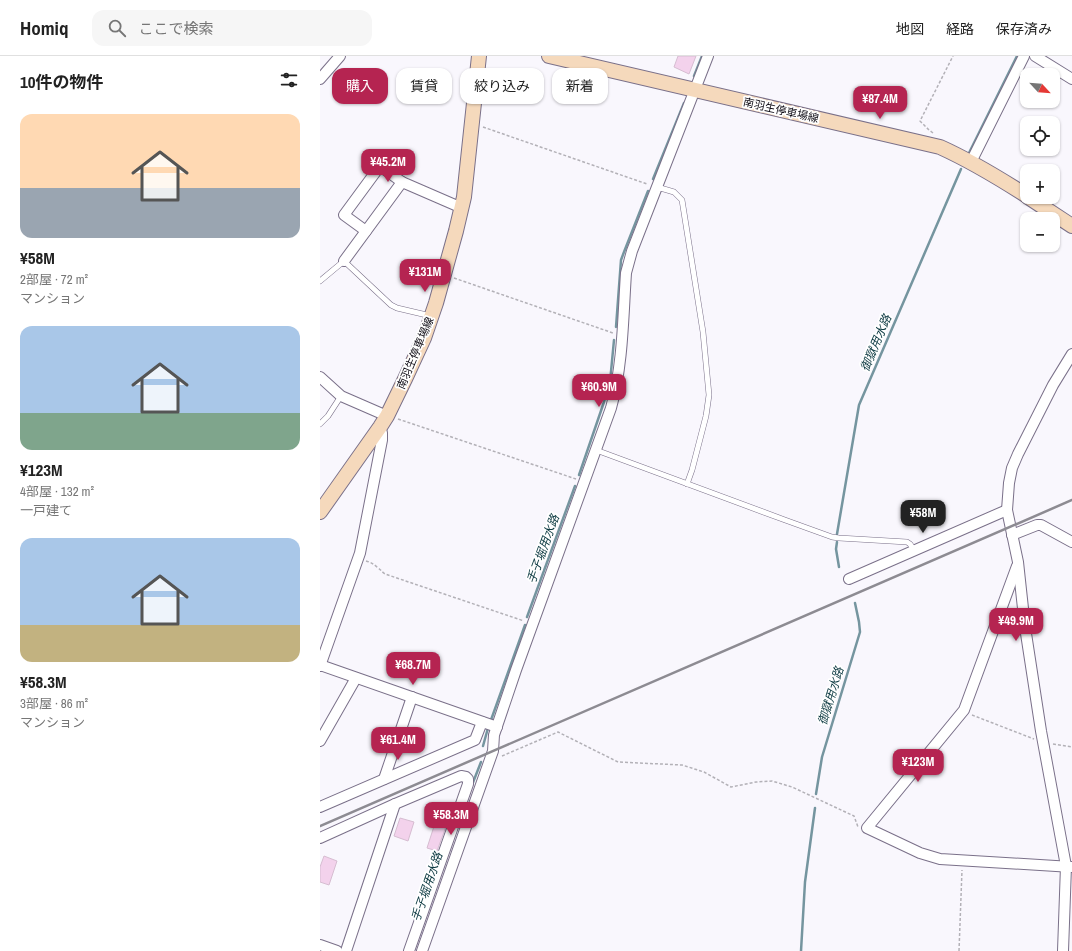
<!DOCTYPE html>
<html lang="ja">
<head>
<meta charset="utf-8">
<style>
	:root { --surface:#fff; --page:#f6f6f6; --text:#222; --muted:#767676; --line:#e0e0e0; --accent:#b52451 }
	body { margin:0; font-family:"Archivo Narrow","Noto Sans JP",sans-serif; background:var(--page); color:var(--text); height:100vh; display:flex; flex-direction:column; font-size:15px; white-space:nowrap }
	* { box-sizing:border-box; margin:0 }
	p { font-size:13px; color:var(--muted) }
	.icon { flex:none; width:22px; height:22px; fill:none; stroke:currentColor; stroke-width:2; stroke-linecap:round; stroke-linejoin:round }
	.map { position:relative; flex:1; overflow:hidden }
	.side { display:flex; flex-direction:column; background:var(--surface); width:320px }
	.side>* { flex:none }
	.hud { position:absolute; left:12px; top:12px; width:380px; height:36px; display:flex; gap:8px }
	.needle { width:26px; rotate:116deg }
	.tools { position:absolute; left:700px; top:12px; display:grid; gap:8px }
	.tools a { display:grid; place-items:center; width:40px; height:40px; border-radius:8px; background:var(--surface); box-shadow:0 1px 3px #0004; font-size:20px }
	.price { position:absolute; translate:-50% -34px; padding:0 9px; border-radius:8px; background:var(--accent); color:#fff; font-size:13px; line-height:26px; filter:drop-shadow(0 1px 2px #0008) }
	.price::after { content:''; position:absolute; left:50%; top:24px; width:12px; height:9px; margin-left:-6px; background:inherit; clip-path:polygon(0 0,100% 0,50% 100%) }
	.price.on { background:#222; color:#fff }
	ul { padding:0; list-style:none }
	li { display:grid; align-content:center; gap:8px; height:212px; padding:0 20px }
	li span { display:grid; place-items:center; height:124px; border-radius:12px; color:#555 }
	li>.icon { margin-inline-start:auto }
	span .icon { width:72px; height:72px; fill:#fffc; stroke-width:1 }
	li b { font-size:17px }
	h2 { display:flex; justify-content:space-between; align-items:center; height:48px; padding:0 20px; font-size:17px }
	.tag { padding:0 14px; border-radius:12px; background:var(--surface); box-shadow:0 1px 3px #0004; font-size:14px; line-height:36px }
	.tag.on { background:var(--accent); color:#fff }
	header { display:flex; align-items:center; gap:24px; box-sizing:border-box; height:56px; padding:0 20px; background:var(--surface); border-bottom:1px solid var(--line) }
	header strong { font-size:19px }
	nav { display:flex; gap:22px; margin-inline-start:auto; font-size:14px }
	.search { width:280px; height:36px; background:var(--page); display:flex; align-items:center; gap:10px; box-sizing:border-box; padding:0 14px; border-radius:12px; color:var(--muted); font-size:15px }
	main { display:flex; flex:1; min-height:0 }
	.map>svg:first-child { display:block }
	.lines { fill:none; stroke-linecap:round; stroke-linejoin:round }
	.stream { stroke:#75959f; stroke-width:2.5 }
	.building { fill:#f3d2ec; stroke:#d6bdd1 }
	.service-casing { stroke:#7a7089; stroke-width:6 }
	.minor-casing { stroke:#7a7089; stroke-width:12 }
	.secondary-casing { stroke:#7a7089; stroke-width:16 }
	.path { stroke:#b3b1b7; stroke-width:1.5; stroke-dasharray:3 2; stroke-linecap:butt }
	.service { stroke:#fff; stroke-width:5 }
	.minor { stroke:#fff; stroke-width:10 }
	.secondary { stroke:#f5d9bc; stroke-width:14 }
	.rail { stroke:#8d8b92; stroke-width:2.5 }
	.labels { text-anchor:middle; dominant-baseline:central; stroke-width:3.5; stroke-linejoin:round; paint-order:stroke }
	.street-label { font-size:11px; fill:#110e17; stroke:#fff }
	.water-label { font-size:12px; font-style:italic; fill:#0d3a42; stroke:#fff }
</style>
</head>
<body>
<header>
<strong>Homiq</strong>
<div class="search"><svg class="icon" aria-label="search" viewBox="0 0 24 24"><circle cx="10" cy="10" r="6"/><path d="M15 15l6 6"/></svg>ここで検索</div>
<nav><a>地図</a><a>経路</a><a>保存済み</a></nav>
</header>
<main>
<section class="side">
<h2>10件の物件<svg class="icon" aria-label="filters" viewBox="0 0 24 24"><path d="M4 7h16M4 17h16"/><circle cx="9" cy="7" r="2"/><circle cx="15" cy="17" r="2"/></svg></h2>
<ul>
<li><span style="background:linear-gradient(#ffd9b3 60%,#9aa5b1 0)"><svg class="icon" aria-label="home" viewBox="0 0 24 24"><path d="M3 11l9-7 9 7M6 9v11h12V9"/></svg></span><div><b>¥58M</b><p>2部屋 · 72 m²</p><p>マンション</p></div></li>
<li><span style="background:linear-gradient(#a9c7e8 70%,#7fa58c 0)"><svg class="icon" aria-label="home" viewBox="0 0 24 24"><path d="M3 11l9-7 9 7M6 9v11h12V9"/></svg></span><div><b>¥123M</b><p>4部屋 · 132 m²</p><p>一戸建て</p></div></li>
<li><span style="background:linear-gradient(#a9c7e8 70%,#c2b280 0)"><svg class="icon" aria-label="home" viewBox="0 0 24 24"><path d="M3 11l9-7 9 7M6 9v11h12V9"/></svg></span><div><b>¥58.3M</b><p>3部屋 · 86 m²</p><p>マンション</p></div></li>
</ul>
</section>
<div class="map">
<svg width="752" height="895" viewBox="0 0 752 895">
	<rect width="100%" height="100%" fill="#f9f7fd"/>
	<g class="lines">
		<g class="stream">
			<polyline points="374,20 382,0"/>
			<polyline points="648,99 697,0"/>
			<polyline points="333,123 364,47"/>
			<polyline points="296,271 301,204 304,196 328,135"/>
			<polyline points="259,419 284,346 290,326 294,284"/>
			<polyline points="517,478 539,349 641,113"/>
			<polyline points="517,486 516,493 519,511"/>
			<polyline points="207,561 255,430"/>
			<polyline points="171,664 205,569"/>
			<polyline points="163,690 168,672"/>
			<polyline points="152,729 161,706"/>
			<polyline points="496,738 502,701 540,576 539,566 535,547"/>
			<polyline points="481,895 485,826 495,752"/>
		</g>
	</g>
	<g class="building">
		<polygon points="358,0 376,0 369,18 354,11"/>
		<polygon points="117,761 128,765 117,795 107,792"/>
		<polygon points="80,762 94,766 88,785 74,780"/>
		<polygon points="4,800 17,805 9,829 0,826 0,811"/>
	</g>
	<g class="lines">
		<g class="service-casing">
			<g id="service">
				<polyline points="337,131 354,136 362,144 383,276 389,339 386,360 372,414 367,428"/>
				<polyline points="0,225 24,205 71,249 77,252 111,260"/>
				<polyline points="0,368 8,360 21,340"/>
				<polyline points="276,394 465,464 512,481 519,482 587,486 590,488 594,494"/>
			</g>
		</g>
		<g class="minor-casing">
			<g id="minor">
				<polyline points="715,0 752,23"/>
				<polyline points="0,23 20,0"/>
				<polyline points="651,106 704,0"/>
				<polyline points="46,175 24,159 60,110 82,126"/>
				<polyline points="24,205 82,126 142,152"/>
				<polyline points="0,321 21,340 67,360"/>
				<polyline points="692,479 717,469 721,469 752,486"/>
				<polyline points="697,510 644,654 547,772 600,797 620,803 752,811"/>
				<polyline points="529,523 687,454"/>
				<polyline points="0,609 177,671"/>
				<polyline points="0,610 40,497 62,384 62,377 60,371"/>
				<polyline points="0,685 36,622"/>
				<polyline points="64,723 92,641"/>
				<polyline points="0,751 155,684 162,666"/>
				<polyline points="0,782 75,748 141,720 146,721 148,723 148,728 89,895"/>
				<polyline points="0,889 17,895"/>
				<polyline points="26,895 75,748"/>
				<path d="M 102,895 L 173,695 L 174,679 L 196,614 L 291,352 C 303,309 303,262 306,217 L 312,195 L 388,0"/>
				<polyline points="743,895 746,810 721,675 705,571 698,506 687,454 689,427 692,412 698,398 733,329 752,298"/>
			</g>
		</g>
		<g class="secondary-casing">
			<g id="secondary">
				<path d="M 229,0 L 620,91 C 651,105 679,122 707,140"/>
				<polyline points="708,141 752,170"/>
				<polyline points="0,456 60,371 67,360 85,323 104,282 116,247 136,175 144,141 159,0"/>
			</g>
		</g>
		<g class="path">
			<polyline points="163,71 327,128"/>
			<polyline points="613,77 609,74 600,65 633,0"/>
			<polyline points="134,222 293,277"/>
			<polyline points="78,363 256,423"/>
			<path d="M 46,505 C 50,506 54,508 58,512 C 61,514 62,516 65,518 L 204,565"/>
			<polyline points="652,659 714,683"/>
			<polyline points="733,688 752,691"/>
			<polyline points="182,700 238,676 298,706 362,709 384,716 411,731 436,726 452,725 472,731 534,760 538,771"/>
			<polyline points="639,895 642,814"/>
		</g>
		<use href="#service" class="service"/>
		<use href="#minor" class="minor"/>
		<use href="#secondary" class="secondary"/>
		<polyline class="rail" points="0,770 752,444"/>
	</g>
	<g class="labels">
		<g class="street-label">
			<text transform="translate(461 54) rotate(13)">南羽生停車場線</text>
			<text transform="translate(95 297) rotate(-67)">南羽生停車場線</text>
		</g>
		<g class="water-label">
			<text transform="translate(556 287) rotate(-67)">御獄用水路</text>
			<text transform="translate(223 493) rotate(-70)">手子堀用水路</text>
			<text transform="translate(511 640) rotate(-73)">御獄用水路</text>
			<text transform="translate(107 831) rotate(-71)">手子堀用水路</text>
		</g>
	</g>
</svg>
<div class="tools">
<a><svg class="needle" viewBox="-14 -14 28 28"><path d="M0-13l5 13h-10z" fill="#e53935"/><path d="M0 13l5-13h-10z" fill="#767676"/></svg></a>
<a><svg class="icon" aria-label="locate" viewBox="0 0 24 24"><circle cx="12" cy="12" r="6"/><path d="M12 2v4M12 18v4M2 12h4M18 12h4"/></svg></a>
<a>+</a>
<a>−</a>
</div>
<b class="price" style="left:560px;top:64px">¥87.4M</b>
<b class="price" style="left:68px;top:127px">¥45.2M</b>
<b class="price" style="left:105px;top:237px">¥131M</b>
<b class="price" style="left:279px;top:352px">¥60.9M</b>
<b class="price on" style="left:603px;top:478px">¥58M</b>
<b class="price" style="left:696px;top:586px">¥49.9M</b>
<b class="price" style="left:93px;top:630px">¥68.7M</b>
<b class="price" style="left:78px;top:705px">¥61.4M</b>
<b class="price" style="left:598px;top:727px">¥123M</b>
<b class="price" style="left:131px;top:780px">¥58.3M</b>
<div class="hud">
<a class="tag on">購入</a>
<a class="tag">賃貸</a>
<a class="tag">絞り込み</a>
<a class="tag">新着</a>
</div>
</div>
</main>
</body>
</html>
